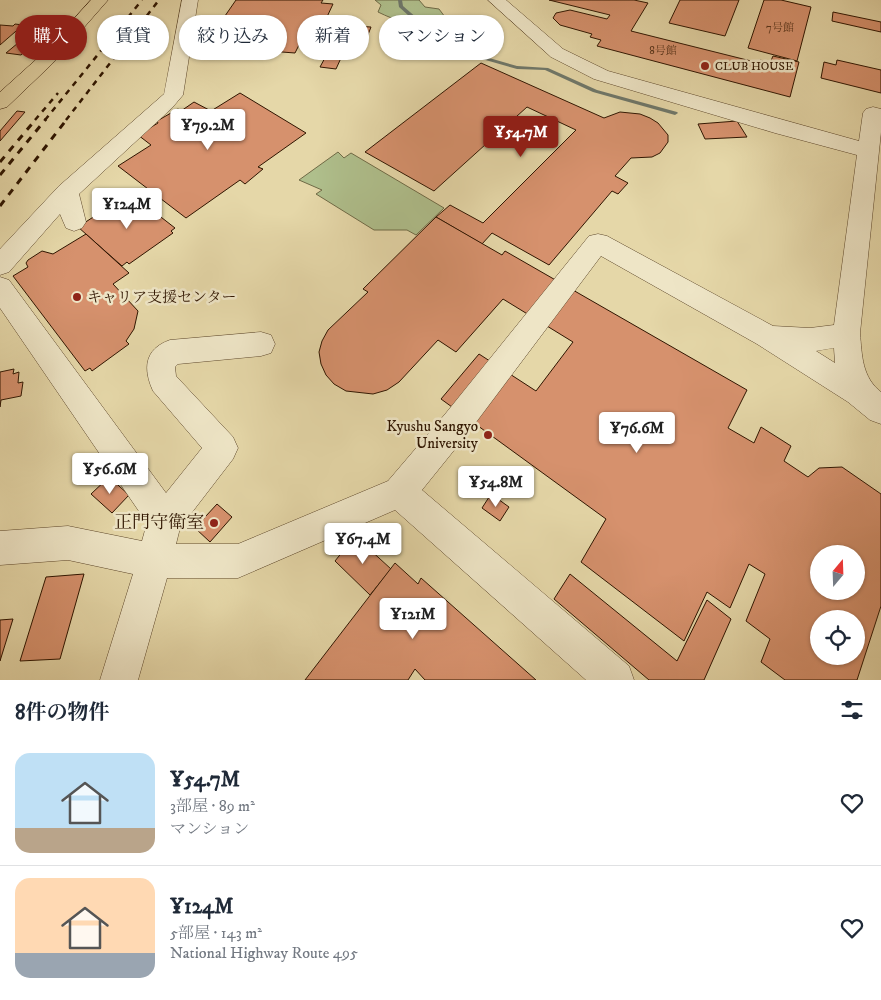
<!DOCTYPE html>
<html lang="ja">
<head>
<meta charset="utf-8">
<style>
	:root { --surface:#fff; --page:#f6f6f7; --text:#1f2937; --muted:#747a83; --line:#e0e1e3; --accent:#8f2418 }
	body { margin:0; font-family:"IM FELL DW Pica","Noto Serif JP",serif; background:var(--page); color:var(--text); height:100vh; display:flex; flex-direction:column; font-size:19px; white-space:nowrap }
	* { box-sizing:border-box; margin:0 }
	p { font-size:16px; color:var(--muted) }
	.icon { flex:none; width:28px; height:28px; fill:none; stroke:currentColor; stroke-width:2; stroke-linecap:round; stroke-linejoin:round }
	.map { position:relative; height:680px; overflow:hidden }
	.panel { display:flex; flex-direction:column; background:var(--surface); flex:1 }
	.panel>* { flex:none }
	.guide { position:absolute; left:15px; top:15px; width:500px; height:45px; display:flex; gap:10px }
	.needle { width:32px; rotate:19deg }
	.buttons { position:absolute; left:810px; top:545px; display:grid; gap:10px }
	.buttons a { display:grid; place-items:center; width:55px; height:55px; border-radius:50%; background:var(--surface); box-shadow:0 1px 4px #0004; font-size:25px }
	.price { position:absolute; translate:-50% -42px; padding:0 11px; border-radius:5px; background:#fff; color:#222; font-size:16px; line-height:32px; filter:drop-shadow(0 1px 2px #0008) }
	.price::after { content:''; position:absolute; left:50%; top:30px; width:15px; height:11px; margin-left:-8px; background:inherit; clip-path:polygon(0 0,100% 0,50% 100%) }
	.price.active { background:var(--accent); color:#fff }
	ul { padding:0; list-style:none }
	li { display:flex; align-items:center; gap:15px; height:125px; padding:0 15px }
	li+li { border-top:1px solid var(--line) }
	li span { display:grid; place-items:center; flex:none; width:140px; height:100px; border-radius:15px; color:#555 }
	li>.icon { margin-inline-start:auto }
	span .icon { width:60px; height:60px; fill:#fffc; stroke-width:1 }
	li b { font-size:21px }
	h2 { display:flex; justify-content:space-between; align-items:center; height:60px; padding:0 15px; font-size:21px }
	.pill { padding:0 18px; border-radius:22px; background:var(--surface); box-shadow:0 1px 4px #0004; font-size:18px; line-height:45px }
	.pill.active { background:var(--accent); color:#fff }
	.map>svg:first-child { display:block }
	.green { fill:#afbf8c; stroke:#6f6a46 }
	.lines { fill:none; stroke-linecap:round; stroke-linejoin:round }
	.stream { fill:#6e776a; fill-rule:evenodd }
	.building { fill:#d6916d; stroke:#2f1500; fill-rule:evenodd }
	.minor-casing { stroke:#5c462a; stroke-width:1 }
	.highway-casing { stroke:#2f1500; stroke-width:1 }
	.minor { fill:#eee5c6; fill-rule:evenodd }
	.highway { fill:#e5d7a8; fill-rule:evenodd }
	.rail-far1 { stroke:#2f1500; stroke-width:2.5; stroke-dasharray:5.5 5.5; stroke-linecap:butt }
	.rail { stroke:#2f1500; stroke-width:3; stroke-dasharray:7 7; stroke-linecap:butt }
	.poi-dot { fill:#8f2418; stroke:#eee5c6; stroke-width:2 }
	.labels { text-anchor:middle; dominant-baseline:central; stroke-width:5; stroke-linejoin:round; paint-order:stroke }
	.far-number-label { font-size:11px; fill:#59341b }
	.far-poi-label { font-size:12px; fill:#2f1500; stroke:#eee5c6; text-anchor:start }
	.poi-label { font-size:15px; fill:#2f1500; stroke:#eee5c6; text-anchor:start }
	.near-poi-label { font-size:18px; fill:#2f1500; stroke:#eee5c6; text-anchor:end }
</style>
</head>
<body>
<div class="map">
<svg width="881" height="680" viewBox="0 0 881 680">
	<rect width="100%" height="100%" fill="#e5d7a8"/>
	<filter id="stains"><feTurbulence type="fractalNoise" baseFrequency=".004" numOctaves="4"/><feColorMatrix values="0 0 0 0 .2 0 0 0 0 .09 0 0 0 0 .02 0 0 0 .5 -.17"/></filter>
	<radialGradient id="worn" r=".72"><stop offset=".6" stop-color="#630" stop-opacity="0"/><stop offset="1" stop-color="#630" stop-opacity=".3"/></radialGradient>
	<g class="green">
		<path d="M 375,0 L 419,0 L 425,7 L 439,9 L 451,25 L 452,40 L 460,47 L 449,59 L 440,58 L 435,50 L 420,50 L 416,46 L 425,36 C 410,23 396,21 378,12 L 381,5 Z"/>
		<polygon points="467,20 482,22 483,31 468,40 463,39 460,29"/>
		<polygon points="338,152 344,158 351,153 444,208 416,235 407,230 374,230 316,194 322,190 299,180"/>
	</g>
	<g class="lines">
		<polygon class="stream" points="398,0 402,0 403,6 432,31 458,49 517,66 548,68 597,90 677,112 678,113 675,115 593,92 545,70 517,69 454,51 428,33 399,7"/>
	</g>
	<g class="building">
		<polygon points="236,0 323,0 321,3 333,4 319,34 305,33 295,53 217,47 223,39 218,38 229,26 218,26"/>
		<polygon points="549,0 634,0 648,3 631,31 759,63 760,60 770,63 773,56 799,62 790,97 597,46 601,40 590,37 592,34 560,25 553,18 556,13 570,10 607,19 610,15"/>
		<polygon points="680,0 739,0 725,36 669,23"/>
		<polygon points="764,0 781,0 811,7 797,61 748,48"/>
		<polygon points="833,12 881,22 881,32 832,21"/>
		<polygon points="15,24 23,25 0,45 0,25 13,26"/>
		<polygon points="354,26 371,27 362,50 345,48"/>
		<polygon points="24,38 38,40 21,55 6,53"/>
		<polygon points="326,56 341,58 336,69 320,67"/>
		<polygon points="837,60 881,70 881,93 821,78 824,62 836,65"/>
		<polygon points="481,63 604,118 620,112 640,114 650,118 658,123 668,135 668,142 660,153 652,157 631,158 615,176 628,183 618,194 612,191 549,265 492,233 482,244 436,217 450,205 483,223 576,130 527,107 434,191 365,152"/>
		<polygon points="240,93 306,133 258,167 263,169 245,184 240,180 186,218 118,166 151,145 138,135 158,123 157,121 178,109 181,111 194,102 211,111"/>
		<polygon points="17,111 25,112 0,141 0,131"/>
		<polygon points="737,121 747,137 705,139 698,124"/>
		<polygon points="130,193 175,228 171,231 173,233 129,264 127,262 122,266 78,227"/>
		<path d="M 436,217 L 502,255 L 505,251 L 747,390 L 728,428 L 754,443 L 761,427 L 791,446 L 784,461 L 808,477 L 819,468 L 842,467 L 881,494 L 881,606 L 857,680 L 785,680 L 761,662 L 770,639 L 746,621 L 765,574 L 749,564 L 730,608 L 707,592 L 684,641 L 581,562 L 606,519 L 441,399 L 479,354 L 536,391 L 573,342 L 503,299 L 456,352 L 438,340 L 399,382 L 387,390 L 373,394 L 346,391 L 334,384 L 326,375 L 321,364 L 319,352 L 322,341 L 328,330 L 368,292 L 363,289 ZM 819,554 L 856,554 L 856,591 L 819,591 ZM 819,619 L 856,619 L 856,656 L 819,656 Z"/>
		<polygon points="86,234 129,273 113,284 138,311 134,329 126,341 129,344 92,371 90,368 85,371 13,276 28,267 26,263 28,260 42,251 53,254"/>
		<polygon points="14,369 13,374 19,372 18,383 23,382 21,396 1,400 0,407 0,372"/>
		<polygon points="109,477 129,495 112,513 91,494"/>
		<polygon points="491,494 509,507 500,521 482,508"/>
		<polygon points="217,504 232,517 210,542 195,528"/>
		<polygon points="355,536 391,569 370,595 335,561"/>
		<polygon points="395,563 418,584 421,578 536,680 425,680 415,669 408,680 305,680"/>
		<polygon points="84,574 60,659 20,661 46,577"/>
		<polygon points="570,574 677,661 707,600 731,619 704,680 649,680 554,599"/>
		<polygon points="13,619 0,661 0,620"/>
	</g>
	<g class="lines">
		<g class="minor-casing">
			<g id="minor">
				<polygon points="182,0 198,0 183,95 172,108 79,194 86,222 82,228 74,231 66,228 60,214 9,272 0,275 0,249 59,186 164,94"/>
				<path d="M 488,0 L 506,0 L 563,49 L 608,71 L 859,141 L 863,113 L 866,109 L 873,107 L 881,109 L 881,132 L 860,333 C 862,356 862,377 881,392 L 881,424 L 870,420 L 848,402 L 757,344 L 601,256 L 468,433 L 422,490 L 629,666 L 634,680 L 586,680 L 395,510 L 238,578 L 167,578 L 138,680 L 100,680 L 133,574 L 68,560 L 0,565 L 0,531 L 68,526 L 142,541 L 147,523 L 0,308 L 0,277 L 9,280 L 166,493 L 202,448 L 153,391 C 143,369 144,349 170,340 L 261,332 L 271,335 L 275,344 L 271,353 L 261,356 L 178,364 L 175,367 L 176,376 L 233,437 L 238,448 L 233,459 L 180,528 L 176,544 L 238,544 L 388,481 L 446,413 L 589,236 L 598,234 L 607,236 L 773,326 L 810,328 L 834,325 L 857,155 L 775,133 L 594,79 L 551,57 ZM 834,348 L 835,363 L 816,351 Z"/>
			</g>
		</g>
		<g class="highway-casing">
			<polygon id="highway" points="91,0 108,0 52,64 7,107 0,109 0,92 40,56"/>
		</g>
		<use href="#minor" class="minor"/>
		<use href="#highway" class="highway"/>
		<g class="rail-far1">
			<polyline points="35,120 58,93"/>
			<polyline points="45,120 142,0"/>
			<polyline points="66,120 159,0"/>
		</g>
		<g class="rail">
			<polyline points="0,162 36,119"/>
			<polyline points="0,175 46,119"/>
			<polyline points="0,206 67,119"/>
		</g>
	</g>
	<g class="poi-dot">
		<circle cx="705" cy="66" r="5"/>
		<circle cx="77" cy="297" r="5"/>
		<circle cx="488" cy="435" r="5"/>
		<circle cx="214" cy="523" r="5"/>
	</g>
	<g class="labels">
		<g class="far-number-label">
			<text x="780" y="28">7号館</text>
			<text x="663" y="51">8号館</text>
		</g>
		<g class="far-poi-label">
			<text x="715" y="66">CLUB HOUSE</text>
		</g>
		<g class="poi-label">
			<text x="87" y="297">キャリア支援センター</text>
			<text x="478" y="426" text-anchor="end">Kyushu Sangyo<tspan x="478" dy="17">University</tspan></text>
		</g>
		<g class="near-poi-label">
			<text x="204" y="523">正門守衛室</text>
		</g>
	</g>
	<rect width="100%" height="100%" filter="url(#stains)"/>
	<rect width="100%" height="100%" fill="url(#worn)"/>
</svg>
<div class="buttons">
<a><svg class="needle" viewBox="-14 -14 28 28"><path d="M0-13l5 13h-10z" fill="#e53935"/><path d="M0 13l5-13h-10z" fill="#747a83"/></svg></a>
<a><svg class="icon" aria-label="locate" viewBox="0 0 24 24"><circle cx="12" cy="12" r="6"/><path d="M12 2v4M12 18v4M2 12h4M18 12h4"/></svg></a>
</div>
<b class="price" style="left:208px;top:151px">¥79.2M</b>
<b class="price active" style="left:521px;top:158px">¥54.7M</b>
<b class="price" style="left:127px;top:230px">¥124M</b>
<b class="price" style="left:637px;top:454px">¥76.6M</b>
<b class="price" style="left:110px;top:495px">¥56.6M</b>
<b class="price" style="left:496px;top:508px">¥54.8M</b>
<b class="price" style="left:363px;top:565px">¥67.4M</b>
<b class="price" style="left:413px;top:640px">¥121M</b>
<div class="guide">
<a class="pill active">購入</a>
<a class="pill">賃貸</a>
<a class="pill">絞り込み</a>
<a class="pill">新着</a>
<a class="pill">マンション</a>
</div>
</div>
<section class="panel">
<h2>8件の物件<svg class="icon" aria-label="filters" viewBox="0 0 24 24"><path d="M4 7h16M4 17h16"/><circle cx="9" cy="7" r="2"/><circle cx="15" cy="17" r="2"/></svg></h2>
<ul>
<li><span style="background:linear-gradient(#bfe0f5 75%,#b9a48a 0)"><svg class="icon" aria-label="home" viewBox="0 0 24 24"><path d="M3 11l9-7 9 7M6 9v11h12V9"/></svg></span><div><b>¥54.7M</b><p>3部屋 · 89 m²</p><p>マンション</p></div><svg class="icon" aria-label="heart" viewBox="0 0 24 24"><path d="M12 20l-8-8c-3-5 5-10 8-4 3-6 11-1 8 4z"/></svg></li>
<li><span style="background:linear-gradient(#ffd9b3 75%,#9aa5b1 0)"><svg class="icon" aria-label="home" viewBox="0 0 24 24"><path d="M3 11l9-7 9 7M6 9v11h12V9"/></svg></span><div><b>¥124M</b><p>5部屋 · 143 m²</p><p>National Highway Route 495</p></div><svg class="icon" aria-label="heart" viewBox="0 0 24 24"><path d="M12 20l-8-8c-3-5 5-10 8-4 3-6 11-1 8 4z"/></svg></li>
</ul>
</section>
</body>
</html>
